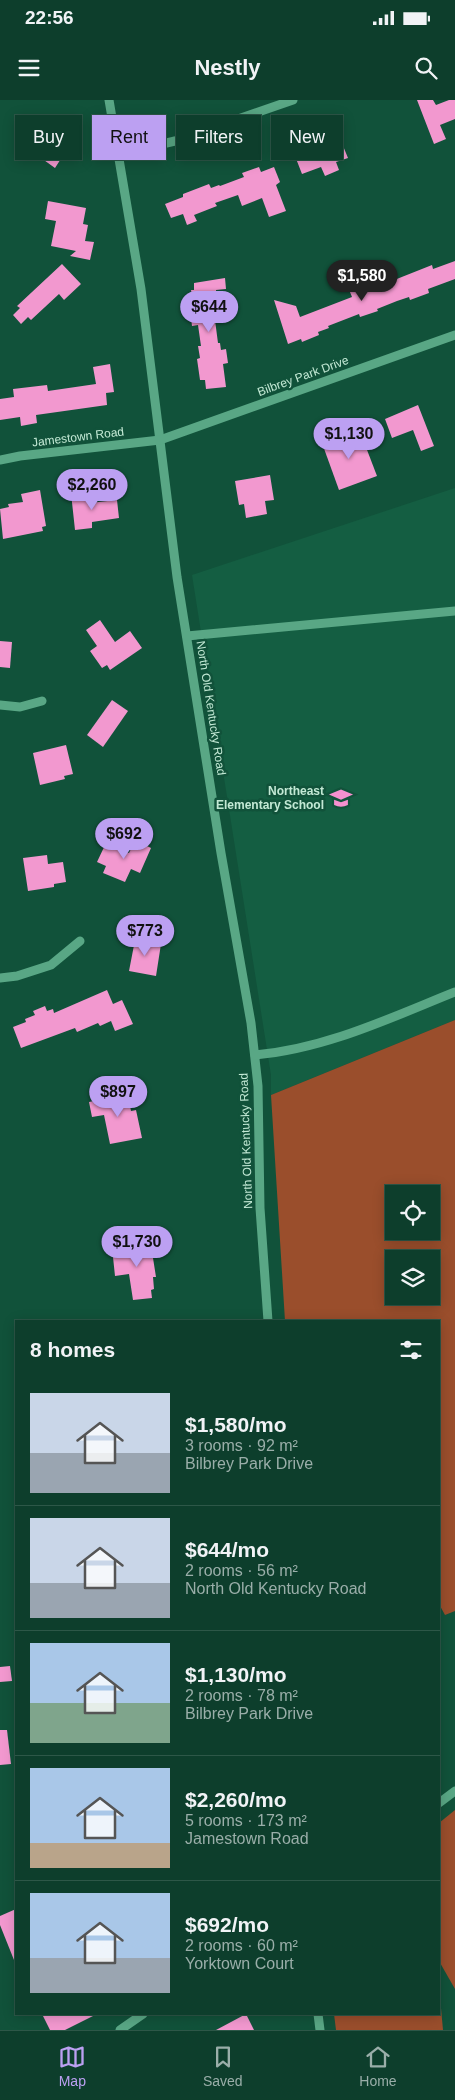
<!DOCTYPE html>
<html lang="en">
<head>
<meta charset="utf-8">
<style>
	:root { --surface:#0d3e2c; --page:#164534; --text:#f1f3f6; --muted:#9aaea9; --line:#2d5748; --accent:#bca0f2 }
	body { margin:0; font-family:Helvetica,sans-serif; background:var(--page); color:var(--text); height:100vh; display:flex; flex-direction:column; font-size:19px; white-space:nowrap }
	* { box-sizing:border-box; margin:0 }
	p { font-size:16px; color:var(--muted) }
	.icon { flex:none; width:28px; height:28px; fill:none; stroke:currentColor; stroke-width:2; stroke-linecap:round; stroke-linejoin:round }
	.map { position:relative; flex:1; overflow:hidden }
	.side { position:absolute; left:15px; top:1220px; width:425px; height:695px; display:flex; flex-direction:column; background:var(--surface); border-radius:0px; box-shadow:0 2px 12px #0003,0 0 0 1px var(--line) }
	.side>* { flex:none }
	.top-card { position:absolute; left:15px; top:15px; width:425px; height:45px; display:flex; gap:10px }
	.tools { position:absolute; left:385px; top:1085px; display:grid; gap:10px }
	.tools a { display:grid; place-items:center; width:55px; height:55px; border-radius:0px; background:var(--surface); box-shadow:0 2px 12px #0003,0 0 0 1px var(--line); font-size:25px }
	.price { position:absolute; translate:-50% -42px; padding:0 11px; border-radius:18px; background:var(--accent); color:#111; font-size:16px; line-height:32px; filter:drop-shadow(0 1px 2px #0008) }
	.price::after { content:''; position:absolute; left:50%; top:30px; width:15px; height:11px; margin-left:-8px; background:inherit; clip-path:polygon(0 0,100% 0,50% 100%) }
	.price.active { background:#222; color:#fff }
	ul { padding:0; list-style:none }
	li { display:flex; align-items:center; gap:15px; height:125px; padding:0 15px }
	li+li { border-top:1px solid var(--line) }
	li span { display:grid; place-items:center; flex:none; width:140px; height:100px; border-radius:0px; color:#555 }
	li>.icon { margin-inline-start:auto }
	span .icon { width:60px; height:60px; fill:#fffc; stroke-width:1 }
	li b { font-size:21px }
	h2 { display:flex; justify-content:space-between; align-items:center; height:60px; padding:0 15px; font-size:21px }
	.tag { padding:0 18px; border-radius:0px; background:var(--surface); box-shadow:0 2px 12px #0003,0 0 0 1px var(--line); font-size:18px; line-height:45px }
	.tag.active { background:var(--accent); color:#111 }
	.status { display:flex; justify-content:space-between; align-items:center; height:35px; padding:0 25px; background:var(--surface); direction:ltr }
	.status svg { height:14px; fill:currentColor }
	header { display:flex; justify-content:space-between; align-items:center; height:65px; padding:0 15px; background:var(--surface); font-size:22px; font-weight:700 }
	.dock { display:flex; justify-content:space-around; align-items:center; height:70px; border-top:1px solid var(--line); background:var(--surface); font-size:14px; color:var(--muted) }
	.dock a { display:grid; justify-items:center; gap:2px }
	.dock .active { color:var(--accent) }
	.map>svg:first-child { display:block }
	.built { fill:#145e42 }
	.green { fill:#9a4e2c; fill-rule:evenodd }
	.building { fill:#f298cf }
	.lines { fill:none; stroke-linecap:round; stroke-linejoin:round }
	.minor { stroke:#59a785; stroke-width:9 }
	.labels { text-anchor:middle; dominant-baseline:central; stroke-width:5; stroke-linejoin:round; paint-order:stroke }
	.street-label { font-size:12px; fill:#c3e9d5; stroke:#11523a }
	.poi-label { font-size:12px; font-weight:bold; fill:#c3e9d5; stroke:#11523a; text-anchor:end }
</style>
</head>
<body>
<div class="status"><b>22:56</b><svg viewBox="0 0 49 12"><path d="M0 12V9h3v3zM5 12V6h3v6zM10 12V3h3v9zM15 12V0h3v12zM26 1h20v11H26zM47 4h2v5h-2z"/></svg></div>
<header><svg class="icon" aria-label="menu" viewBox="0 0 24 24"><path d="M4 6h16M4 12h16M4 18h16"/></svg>Nestly<svg class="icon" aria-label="search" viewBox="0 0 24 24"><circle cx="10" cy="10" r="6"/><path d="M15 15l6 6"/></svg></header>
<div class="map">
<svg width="455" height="1930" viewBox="0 0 455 1930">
	<rect width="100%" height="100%" fill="#11523a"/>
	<polygon class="built" points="455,388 455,920 271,995 271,975 192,475"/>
	<g class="green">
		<path d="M 455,920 L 455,1511 L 445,1515 L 439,1504 L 439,1221 L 285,1221 L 271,995 ZM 394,1094 L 431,1094 L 431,1131 L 394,1131 ZM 394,1159 L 431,1159 L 431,1196 L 394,1196 Z"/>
		<polygon points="455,1710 455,1889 439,1861 439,1723"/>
		<polygon points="439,1886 443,1930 336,1930 334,1914 439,1914"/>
	</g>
	<g class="building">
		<polygon points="417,0 433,0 436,5 449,0 455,0 455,19 440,25 446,39 434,44"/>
		<polygon points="29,21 53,39 50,43 64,54 55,68 16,40"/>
		<polygon points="303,32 308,46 329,38 331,45 341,41 348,58 336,62 339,70 325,76 321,67 302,74 288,38"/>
		<polygon points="259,67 261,72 274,67 280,82 276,85 286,111 269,117 262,98 242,106 238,95 215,103 217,106 194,115 197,121 187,125 183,114 171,118 165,104 183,97 183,94 209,84 211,88 219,85 220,86 244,77 242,73"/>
		<polygon points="48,101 86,108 83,124 88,125 85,141 94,142 90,160 70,156 76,151 51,146 56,121 45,119"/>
		<polygon points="455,161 455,179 428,189 429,193 410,200 409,197 397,201 377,209 378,211 360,217 359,214 328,226 329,228 318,232 319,235 302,242 301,239 288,244 274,200 296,206 300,217 352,197 348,187 366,180 369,190 432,165 433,169"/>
		<polygon points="62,164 81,184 64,200 59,194 31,220 28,217 21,224 13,215 20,208 17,206"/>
		<polygon points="225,178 226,189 216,190 217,204 213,205 218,243 220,243 221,250 226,249 228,263 223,264 226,287 206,289 205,280 200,280 197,259 200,258 198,246 201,246 198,225 192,226 189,201 193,200 191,190 194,190 194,183"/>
		<polygon points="110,264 114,292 106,293 107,305 36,315 37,323 21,326 20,317 0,320 0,299 14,297 13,289 47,285 48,291 96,284 93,267"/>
		<polygon points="418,305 434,346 421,351 413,330 392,338 385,319"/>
		<polygon points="359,329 377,376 339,390 322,343"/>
		<polygon points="270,375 274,400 265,401 267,414 246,418 244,404 239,405 235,381"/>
		<polygon points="40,390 46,426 42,427 43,431 3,439 0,409 9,407 8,404 23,402 21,394"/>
		<polygon points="88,391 89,403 117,400 119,418 92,422 92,428 75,430 71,393"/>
		<polygon points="100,520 115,542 130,531 142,548 110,570 107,565 102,568 90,551 97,546 86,530"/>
		<polygon points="0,541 12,542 10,568 0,567"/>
		<polygon points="112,600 128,611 103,647 87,635"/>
		<polygon points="66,645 73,674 64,676 65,679 40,685 33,653"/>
		<polygon points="135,740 151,748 140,773 131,769 125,782 103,773 106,766 97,762 106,743 129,753"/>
		<polygon points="47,755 48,764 63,762 66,782 54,784 54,787 28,791 23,758"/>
		<polygon points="139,837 158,840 157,844 161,844 156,876 129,871 135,840 139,840"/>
		<polygon points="107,890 113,904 122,900 133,924 115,931 111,921 100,926 98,923 77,932 75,928 21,948 13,927 26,922 25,919 35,915 33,911 45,906 47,911 53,909 54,913"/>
		<polygon points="128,994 131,1011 136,1010 142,1038 110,1044 104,1015 92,1017 89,1002"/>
		<polygon points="142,1135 144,1148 148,1148 149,1158 153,1158 156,1177 153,1177 154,1189 151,1190 152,1198 133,1200 129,1174 115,1176 113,1157 122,1156 122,1150 127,1149 125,1137"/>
		<polygon points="10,1566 12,1581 0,1582 0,1567"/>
		<polygon points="0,1630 7,1630 11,1664 0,1665"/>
		<polygon points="16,1809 16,1865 0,1825 0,1816"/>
		<polygon points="42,1914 97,1914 65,1930 50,1930"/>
		<polygon points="246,1914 254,1930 216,1930"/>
	</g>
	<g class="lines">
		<g class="minor">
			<polyline points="109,0 141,189 177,477 221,753 251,923 258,986 260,1108 268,1221"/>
			<polyline points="119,54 175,41 293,0"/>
			<polyline points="0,360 20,356 160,340 455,235"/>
			<polyline points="187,536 455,511"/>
			<polyline points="0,605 20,607 42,601"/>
			<polyline points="0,878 17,876 51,865 80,841"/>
			<path d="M 255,955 C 325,949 390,918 455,892"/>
			<polyline points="439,1703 455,1691"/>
			<polyline points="318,1914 320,1930"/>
			<polyline points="120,1930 143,1914"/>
		</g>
	</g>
	<defs>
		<g id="school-bare" transform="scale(1.725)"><path d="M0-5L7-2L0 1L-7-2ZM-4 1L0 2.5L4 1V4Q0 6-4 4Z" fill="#f690cf" stroke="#11523a" stroke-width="2.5" paint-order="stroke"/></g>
	</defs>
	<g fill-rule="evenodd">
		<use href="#school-bare" x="341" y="698"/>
	</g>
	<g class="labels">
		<g class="street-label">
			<text transform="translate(303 276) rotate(-20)">Bilbrey Park Drive</text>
			<text transform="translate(78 337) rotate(-7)">Jamestown Road</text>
			<text transform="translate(211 608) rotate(81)">North Old Kentucky Road</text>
			<text transform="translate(246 1041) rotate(-92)">North Old Kentucky Road</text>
		</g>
		<g class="poi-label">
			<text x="324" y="691">Northeast<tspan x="324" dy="14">Elementary School</tspan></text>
		</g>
	</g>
</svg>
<div class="tools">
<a><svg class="icon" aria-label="locate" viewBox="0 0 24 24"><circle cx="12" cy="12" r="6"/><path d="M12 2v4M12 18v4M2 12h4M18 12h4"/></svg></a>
<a><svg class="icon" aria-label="layers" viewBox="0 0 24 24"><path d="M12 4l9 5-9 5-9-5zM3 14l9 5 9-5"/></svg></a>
</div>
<b class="price active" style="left:362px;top:202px">$1,580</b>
<b class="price" style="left:209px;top:233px">$644</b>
<b class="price" style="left:349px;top:360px">$1,130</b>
<b class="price" style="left:92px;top:411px">$2,260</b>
<b class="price" style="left:124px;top:760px">$692</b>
<b class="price" style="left:145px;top:857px">$773</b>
<b class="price" style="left:118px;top:1018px">$897</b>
<b class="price" style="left:137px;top:1168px">$1,730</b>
<div class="top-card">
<a class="tag">Buy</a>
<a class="tag active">Rent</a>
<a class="tag">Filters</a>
<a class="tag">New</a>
</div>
<section class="side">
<h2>8 homes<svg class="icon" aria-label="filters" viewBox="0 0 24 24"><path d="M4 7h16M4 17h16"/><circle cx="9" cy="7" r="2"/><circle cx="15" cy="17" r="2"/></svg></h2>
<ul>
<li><span style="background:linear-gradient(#c9d6e8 60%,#9aa5b1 0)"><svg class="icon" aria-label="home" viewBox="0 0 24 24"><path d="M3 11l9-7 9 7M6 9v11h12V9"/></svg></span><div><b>$1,580/mo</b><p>3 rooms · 92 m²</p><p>Bilbrey Park Drive</p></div></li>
<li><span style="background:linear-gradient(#c9d6e8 65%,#9aa5b1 0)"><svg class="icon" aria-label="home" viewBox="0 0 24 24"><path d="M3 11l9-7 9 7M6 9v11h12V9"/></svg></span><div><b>$644/mo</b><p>2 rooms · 56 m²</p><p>North Old Kentucky Road</p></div></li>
<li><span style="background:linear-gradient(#a9c7e8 60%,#7fa58c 0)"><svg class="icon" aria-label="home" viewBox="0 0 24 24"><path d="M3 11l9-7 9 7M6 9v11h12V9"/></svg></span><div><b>$1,130/mo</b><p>2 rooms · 78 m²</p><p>Bilbrey Park Drive</p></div></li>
<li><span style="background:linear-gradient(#a9c7e8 75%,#b9a48a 0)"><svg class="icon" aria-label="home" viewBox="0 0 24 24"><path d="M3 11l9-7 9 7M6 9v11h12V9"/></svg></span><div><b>$2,260/mo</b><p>5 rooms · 173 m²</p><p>Jamestown Road</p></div></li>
<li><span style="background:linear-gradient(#a9c7e8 65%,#9aa5b1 0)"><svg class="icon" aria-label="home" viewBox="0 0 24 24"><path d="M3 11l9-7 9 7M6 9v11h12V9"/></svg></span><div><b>$692/mo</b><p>2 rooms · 60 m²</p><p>Yorktown Court</p></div></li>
</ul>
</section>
</div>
<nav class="dock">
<a class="active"><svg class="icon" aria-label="map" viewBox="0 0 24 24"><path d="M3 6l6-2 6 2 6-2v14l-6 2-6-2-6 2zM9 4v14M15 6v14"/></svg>Map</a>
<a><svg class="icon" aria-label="saved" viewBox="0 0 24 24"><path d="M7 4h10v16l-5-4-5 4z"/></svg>Saved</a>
<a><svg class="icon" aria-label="home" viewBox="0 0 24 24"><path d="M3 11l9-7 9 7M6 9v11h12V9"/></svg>Home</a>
</nav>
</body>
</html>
